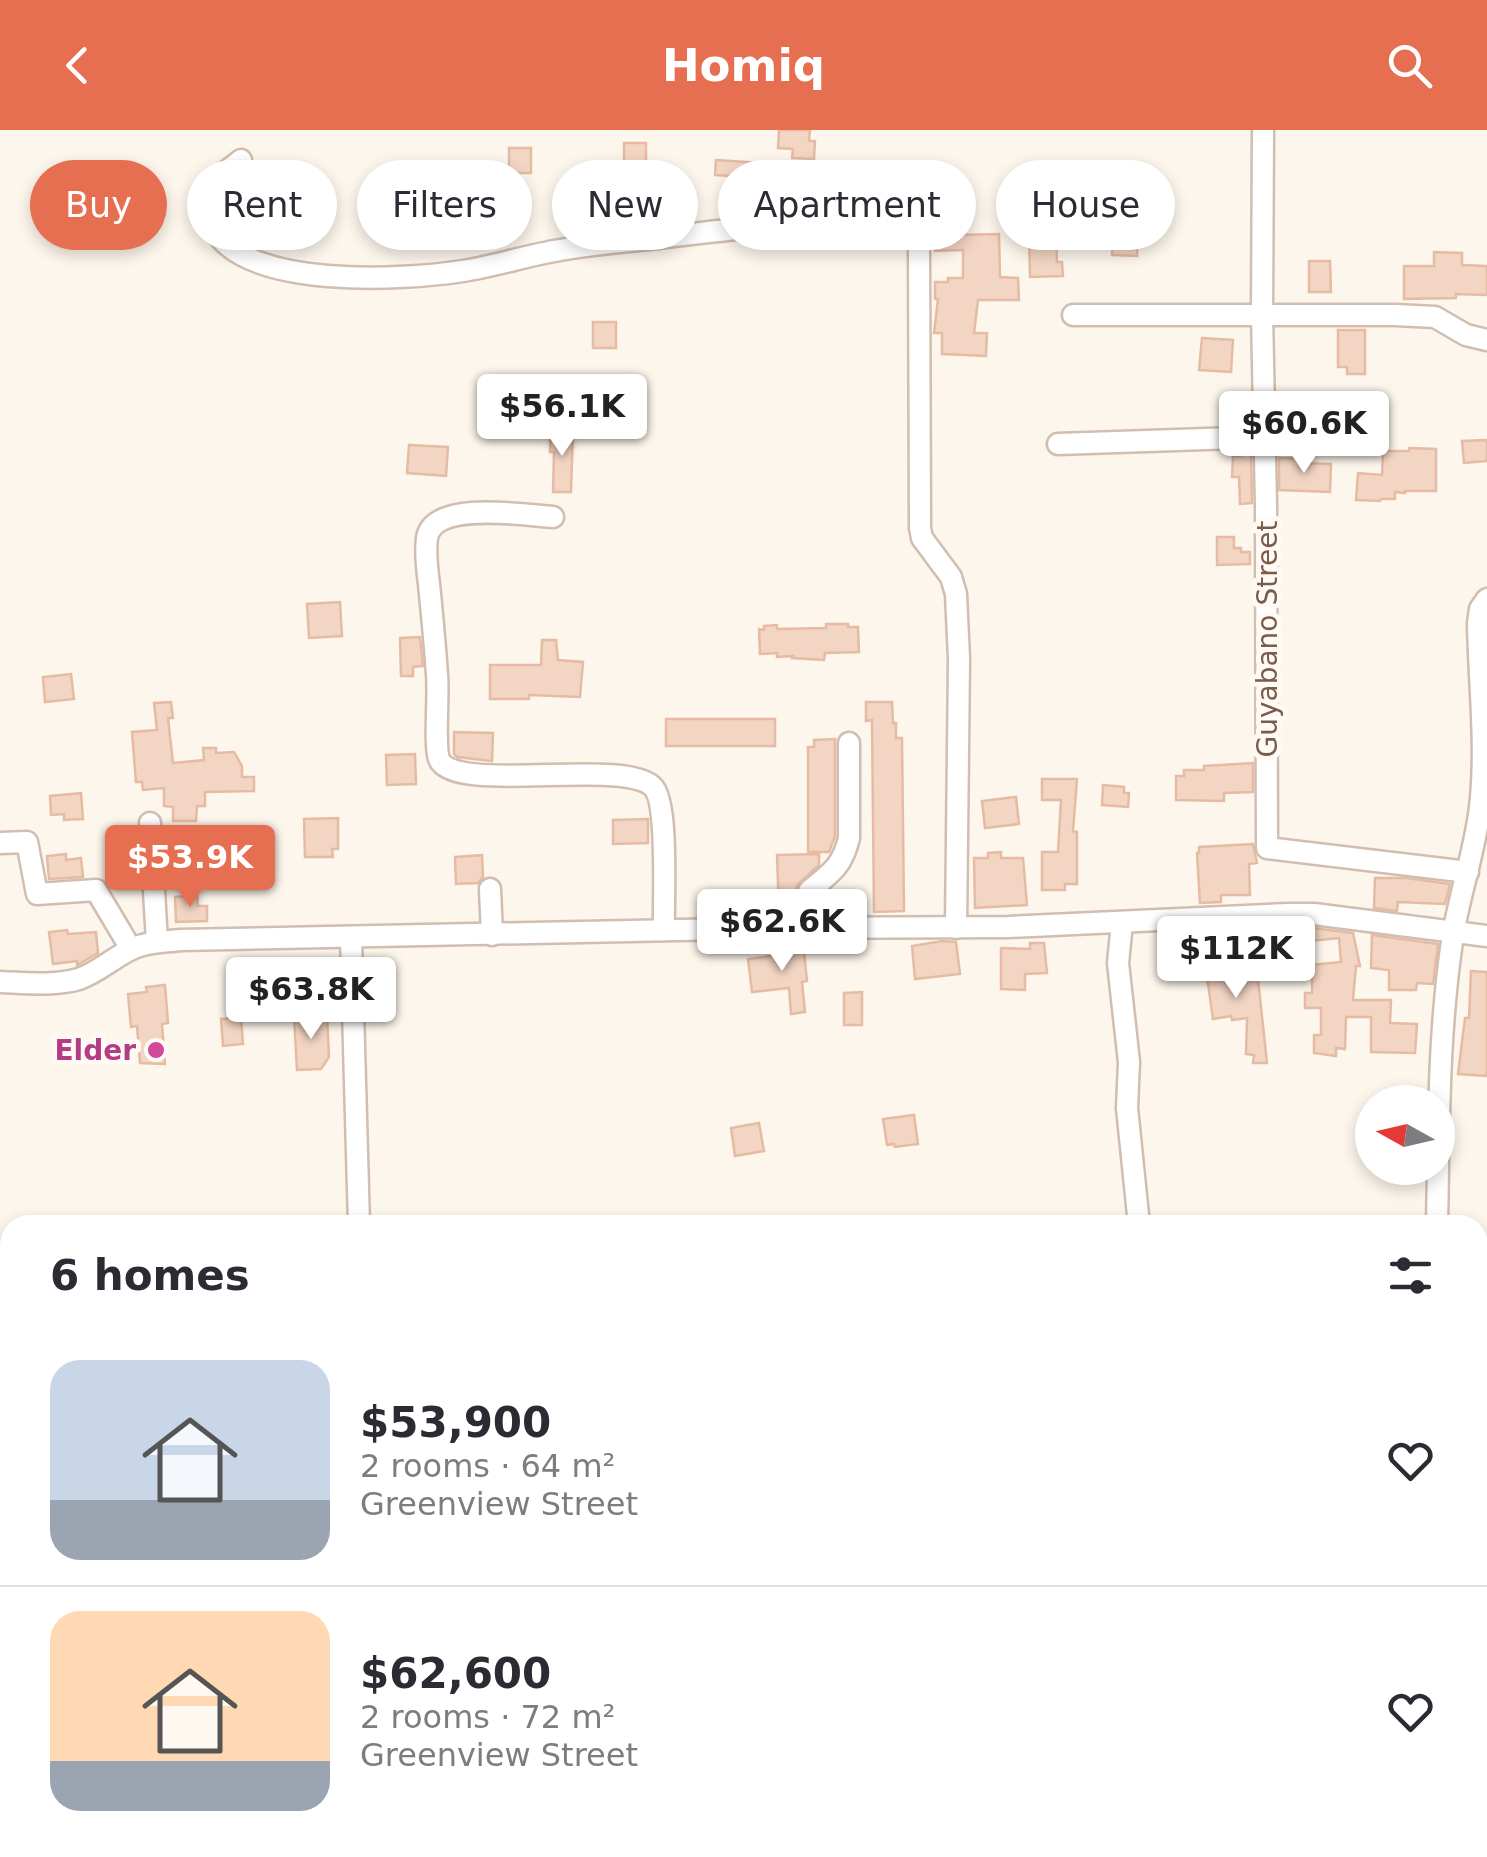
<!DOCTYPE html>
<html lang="en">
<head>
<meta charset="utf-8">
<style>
	:root { --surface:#fff; --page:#f2f2f3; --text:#2b2b33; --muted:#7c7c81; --line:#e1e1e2; --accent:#e76f51 }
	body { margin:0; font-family:"DejaVu Sans",sans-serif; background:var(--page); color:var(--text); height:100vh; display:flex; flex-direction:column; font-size:38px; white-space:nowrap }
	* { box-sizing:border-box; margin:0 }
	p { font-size:32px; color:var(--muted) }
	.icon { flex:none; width:55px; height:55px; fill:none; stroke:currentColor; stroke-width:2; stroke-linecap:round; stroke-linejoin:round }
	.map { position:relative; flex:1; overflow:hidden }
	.details { position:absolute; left:0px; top:1085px; width:1488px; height:642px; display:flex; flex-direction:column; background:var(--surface); border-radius:30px 30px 0 0; box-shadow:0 5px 15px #0003 }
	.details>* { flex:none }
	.banner { position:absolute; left:30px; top:30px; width:1428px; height:90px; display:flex; gap:20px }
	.needle { width:65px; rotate:278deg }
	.buttons { position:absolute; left:1355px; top:955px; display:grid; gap:20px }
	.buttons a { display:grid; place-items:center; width:100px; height:100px; border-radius:50%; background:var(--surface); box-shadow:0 5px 15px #0003; font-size:50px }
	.price { position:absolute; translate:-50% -85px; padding:0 22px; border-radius:10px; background:#fff; color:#222; font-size:32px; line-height:65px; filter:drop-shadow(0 2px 5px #0008) }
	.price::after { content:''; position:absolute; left:50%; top:60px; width:30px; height:22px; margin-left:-15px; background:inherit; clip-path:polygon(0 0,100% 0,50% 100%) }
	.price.current { background:var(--accent); color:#fff }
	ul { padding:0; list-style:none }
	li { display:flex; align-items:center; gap:30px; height:250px; padding:0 50px }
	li+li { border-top:2px solid var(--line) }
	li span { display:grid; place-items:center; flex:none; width:280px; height:200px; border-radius:30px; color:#555 }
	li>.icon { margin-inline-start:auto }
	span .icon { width:120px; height:120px; fill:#fffc; stroke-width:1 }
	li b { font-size:42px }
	h2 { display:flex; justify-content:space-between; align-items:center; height:120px; padding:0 50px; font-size:42px }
	.pill { padding:0 35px; border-radius:45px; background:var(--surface); box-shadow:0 5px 15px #0003; font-size:35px; line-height:90px }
	.pill.current { background:var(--accent); color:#fff }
	header { display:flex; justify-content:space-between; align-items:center; height:130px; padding:0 50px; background:var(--accent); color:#fff; font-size:45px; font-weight:800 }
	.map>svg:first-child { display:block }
	.green { fill:#d8ecc9 }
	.building { fill:#f3d5c3; stroke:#e6bba3; stroke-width:2.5 }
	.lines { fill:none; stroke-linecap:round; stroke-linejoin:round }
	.minor-casing { stroke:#d1beb0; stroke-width:25 }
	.minor { stroke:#fff; stroke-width:20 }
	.hotel-dot { fill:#d1479c; stroke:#fffaf3; stroke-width:4 }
	.labels { text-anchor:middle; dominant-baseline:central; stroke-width:10; stroke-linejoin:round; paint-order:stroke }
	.street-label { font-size:28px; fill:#7a5c4d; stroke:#fffaf3 }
	.hotel-label { font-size:28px; font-weight:bold; fill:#b23c85; stroke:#fffaf3; text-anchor:end }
</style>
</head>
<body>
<header><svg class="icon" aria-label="back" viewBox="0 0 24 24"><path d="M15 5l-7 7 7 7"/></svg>Homiq<svg class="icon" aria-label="search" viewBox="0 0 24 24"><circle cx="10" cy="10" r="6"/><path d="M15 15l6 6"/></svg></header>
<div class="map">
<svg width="1487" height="1727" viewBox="0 0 1487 1727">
	<rect width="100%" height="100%" fill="#fdf6ec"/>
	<polygon class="green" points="1478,1425 1487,1427 1487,1694 1478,1690"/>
	<g class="building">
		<polygon points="779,0 810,0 809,11 815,11 814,29 792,28 793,19 778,18"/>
		<polygon points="624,13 646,13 646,50 651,51 650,73 625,72 627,38 624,38"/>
		<rect x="509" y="18" width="22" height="25"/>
		<polygon points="716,30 761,33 758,82 729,80 731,46 715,45"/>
		<polygon points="1113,99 1138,100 1137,126 1112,125"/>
		<polygon points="954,100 954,105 999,104 1000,147 1018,148 1019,170 978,170 974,203 987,203 986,226 942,224 942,203 934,203 938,169 935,169 935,152 948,152 948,148 963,148 963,120 935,121 934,101"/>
		<polygon points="1029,101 1056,101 1057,132 1062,132 1063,146 1030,147"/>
		<polygon points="1434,122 1462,123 1462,135 1487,136 1487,165 1456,164 1456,168 1404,169 1404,136 1434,136"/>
		<polygon points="1309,131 1330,131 1331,162 1309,162"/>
		<rect x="593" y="192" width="23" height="26"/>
		<polygon points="1338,200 1365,200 1365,244 1347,244 1347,237 1338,237"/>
		<polygon points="1202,208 1233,210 1231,242 1199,240"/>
		<polygon points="551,299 573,299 571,362 553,362 554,322 550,322"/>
		<polygon points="1487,310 1487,331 1464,333 1462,311"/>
		<polygon points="409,315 448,317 446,346 407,343"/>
		<polygon points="1409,318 1436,319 1436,361 1405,361 1405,363 1395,362 1395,369 1381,369 1380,371 1356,370 1358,343 1382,345 1383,321 1409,321"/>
		<polygon points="1251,321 1252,373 1240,374 1239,347 1232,347 1233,326 1241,326 1241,322"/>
		<polygon points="1279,328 1302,329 1302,333 1331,334 1330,362 1279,360"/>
		<polygon points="1217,407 1234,407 1234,418 1241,418 1241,422 1250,422 1250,434 1217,435"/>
		<polygon points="340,472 342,506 309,508 307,474"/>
		<polygon points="826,494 848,494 848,497 858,497 859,522 825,523 824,530 792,528 793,526 777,527 777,523 760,524 759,499 764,500 764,496 777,495 777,499 826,498"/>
		<polygon points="420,507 423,536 413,537 413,546 401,546 400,508"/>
		<polygon points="542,510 556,510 558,530 583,532 580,567 529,565 529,569 490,569 490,535 541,535"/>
		<polygon points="71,544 74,569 45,572 43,547"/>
		<polygon points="171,572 173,588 168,588 173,633 204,630 203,618 216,618 216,623 234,622 242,636 242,647 254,647 254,661 205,662 205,676 197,676 196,691 173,691 173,677 164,676 164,658 143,660 142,652 136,652 132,602 157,600 154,573"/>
		<polygon points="866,572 892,572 893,593 896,593 896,608 902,608 904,781 874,782 872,590 866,591"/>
		<rect x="666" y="589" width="109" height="27"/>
		<polygon points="454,602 493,603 492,631 457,627 454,624"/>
		<polygon points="835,609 835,706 829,722 808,722 808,617 814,617 814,610"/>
		<polygon points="415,624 416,654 387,655 386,625"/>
		<polygon points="1253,633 1253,662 1224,663 1224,671 1176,670 1176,646 1184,646 1184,640 1204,640 1204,636"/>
		<polygon points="1042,649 1077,649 1073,701 1077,702 1077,754 1065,754 1065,760 1042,760 1042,722 1058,722 1061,670 1042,670"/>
		<polygon points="1103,655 1124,657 1124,663 1129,663 1128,677 1102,675"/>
		<polygon points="81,663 83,689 64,690 64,684 51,685 50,666"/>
		<polygon points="1016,667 1019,694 985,698 982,671"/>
		<polygon points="338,688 338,719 332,719 333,727 305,727 304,689"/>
		<polygon points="648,689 648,713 613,714 613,690"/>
		<polygon points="1253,714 1257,733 1249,734 1250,765 1221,765 1221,772 1200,773 1197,723 1199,723 1199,717"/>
		<polygon points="1001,722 1001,728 1023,728 1027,775 975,778 974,728 988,728 988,723"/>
		<polygon points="66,724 66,730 81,728 83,747 49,749 47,726"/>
		<polygon points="819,724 819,735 797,755 794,780 779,780 777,725"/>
		<polygon points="482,725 483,747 478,753 456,754 455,727"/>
		<polygon points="1375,748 1406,748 1450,754 1445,774 1398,772 1397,781 1374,778"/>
		<polygon points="197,765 198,776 207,776 207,791 176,792 175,767"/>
		<rect x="706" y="767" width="41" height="17"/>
		<polygon points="1280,798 1313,798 1353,803 1360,836 1356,836 1353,870 1391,870 1390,893 1417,894 1415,923 1371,922 1371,887 1346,887 1345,919 1336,918 1336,926 1314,923 1314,905 1321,905 1321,878 1305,878 1305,863 1312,863 1312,835 1341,832 1339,808 1279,814"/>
		<polygon points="67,800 68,804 96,802 98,823 77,835 77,831 53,834 49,802"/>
		<polygon points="1372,805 1438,814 1433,854 1417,853 1416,860 1389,860 1389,840 1371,838"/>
		<polygon points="942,811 956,812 960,844 915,849 912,816"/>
		<polygon points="780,812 803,812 807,851 802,852 805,882 791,884 789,858 752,862 748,829 781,825"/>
		<polygon points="1030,813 1044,813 1047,843 1025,844 1025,860 1001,859 1001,818 1030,819"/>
		<polygon points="1205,817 1221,817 1221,835 1233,834 1234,844 1247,843 1247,850 1258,849 1267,933 1253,933 1254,925 1246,924 1247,888 1232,890 1231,886 1213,889 1205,833"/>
		<polygon points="1471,841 1487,842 1487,946 1458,944 1465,888 1469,888"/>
		<polygon points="165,855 168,893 162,894 165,934 140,933 137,896 131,897 128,864 147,862 146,857"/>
		<polygon points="862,862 862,895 844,895 844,863"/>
		<polygon points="327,885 329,927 321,939 297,940 294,887"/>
		<polygon points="241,888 243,914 223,916 221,889"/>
		<polygon points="914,985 918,1014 895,1017 894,1014 887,1015 883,989"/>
		<polygon points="759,993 764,1021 735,1026 731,998"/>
	</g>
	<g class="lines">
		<g class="minor-casing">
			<g id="minor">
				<polyline points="1263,0 1262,185 1266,375 1267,718 1468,742"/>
				<path d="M 241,30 C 215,51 195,62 213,97 C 244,160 405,150 463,141 C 496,136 528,125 560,120 C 592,114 626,112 658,108 C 718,101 779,93 840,93 C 859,93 881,91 900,95 C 912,99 915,106 919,117 L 920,398 L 922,408 L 951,447 L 956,464 L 959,529 L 956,798"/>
				<polyline points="1073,185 1395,185 1435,187 1466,205 1487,210"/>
				<polyline points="1058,314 1265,307"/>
				<path d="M 553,387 C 525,385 433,370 427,408 C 425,423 427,439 429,454 C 432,484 435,514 437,545 C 439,564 434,615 439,629 C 453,665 625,627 653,657 C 669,673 663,772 664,800"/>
				<polyline points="150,693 157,812"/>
				<polyline points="0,713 27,712 37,764 96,760 131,819"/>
				<polyline points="490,759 492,805"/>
				<polyline points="1122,793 1118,833 1129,932 1127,978 1139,1095"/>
				<path d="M 806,797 L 809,761 C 831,743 842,737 849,708 L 849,613"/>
				<polyline points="351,808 359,1095"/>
				<path d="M 0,852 C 25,853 54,856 79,849 C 99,842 115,826 134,818 C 149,811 165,812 181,810 L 776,798 L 1008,797 L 1288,784 L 1314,784 L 1487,806"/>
				<path d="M 1437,1095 C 1439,998 1438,901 1453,805 C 1460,762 1475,721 1480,677 C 1487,617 1479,554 1478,493 L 1480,479 L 1487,469"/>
				<polyline points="1478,1532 1487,1533"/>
				<polyline points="1484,1686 1487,1687"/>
				<polyline points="678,1725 782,1724"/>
				<polyline points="1392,1727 1393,1718"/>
			</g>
		</g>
		<use href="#minor" class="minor"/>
	</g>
	<circle class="hotel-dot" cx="156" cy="920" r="10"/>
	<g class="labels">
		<g class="street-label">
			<text transform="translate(1267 509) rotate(-90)">Guyabano Street</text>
		</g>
		<g class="hotel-label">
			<text x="136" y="920">Elder</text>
		</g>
	</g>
</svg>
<div class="buttons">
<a><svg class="needle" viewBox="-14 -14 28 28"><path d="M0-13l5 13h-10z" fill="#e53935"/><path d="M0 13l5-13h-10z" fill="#7c7c81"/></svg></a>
</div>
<b class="price" style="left:562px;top:329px">$56.1K</b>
<b class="price" style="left:1304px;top:346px">$60.6K</b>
<b class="price current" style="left:190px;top:780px">$53.9K</b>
<b class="price" style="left:782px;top:844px">$62.6K</b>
<b class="price" style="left:1236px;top:871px">$112K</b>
<b class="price" style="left:311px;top:912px">$63.8K</b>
<div class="banner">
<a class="pill current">Buy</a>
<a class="pill">Rent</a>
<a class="pill">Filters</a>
<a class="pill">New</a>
<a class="pill">Apartment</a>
<a class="pill">House</a>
</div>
<section class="details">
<h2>6 homes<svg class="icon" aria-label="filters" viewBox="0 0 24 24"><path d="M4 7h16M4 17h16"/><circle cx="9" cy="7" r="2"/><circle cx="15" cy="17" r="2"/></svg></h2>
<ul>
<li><span style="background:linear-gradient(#c9d6e8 70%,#9aa5b1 0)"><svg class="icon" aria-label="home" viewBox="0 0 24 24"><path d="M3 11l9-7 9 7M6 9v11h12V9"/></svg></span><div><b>$53,900</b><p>2 rooms · 64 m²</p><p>Greenview Street</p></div><svg class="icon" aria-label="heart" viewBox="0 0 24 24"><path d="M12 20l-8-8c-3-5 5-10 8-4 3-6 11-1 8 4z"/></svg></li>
<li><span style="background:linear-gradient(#ffd9b3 75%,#9aa5b1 0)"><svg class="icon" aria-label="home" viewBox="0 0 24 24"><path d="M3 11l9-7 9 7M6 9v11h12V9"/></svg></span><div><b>$62,600</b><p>2 rooms · 72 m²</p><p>Greenview Street</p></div><svg class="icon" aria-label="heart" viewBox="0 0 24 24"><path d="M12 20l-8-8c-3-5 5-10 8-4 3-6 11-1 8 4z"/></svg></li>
</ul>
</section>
</div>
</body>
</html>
